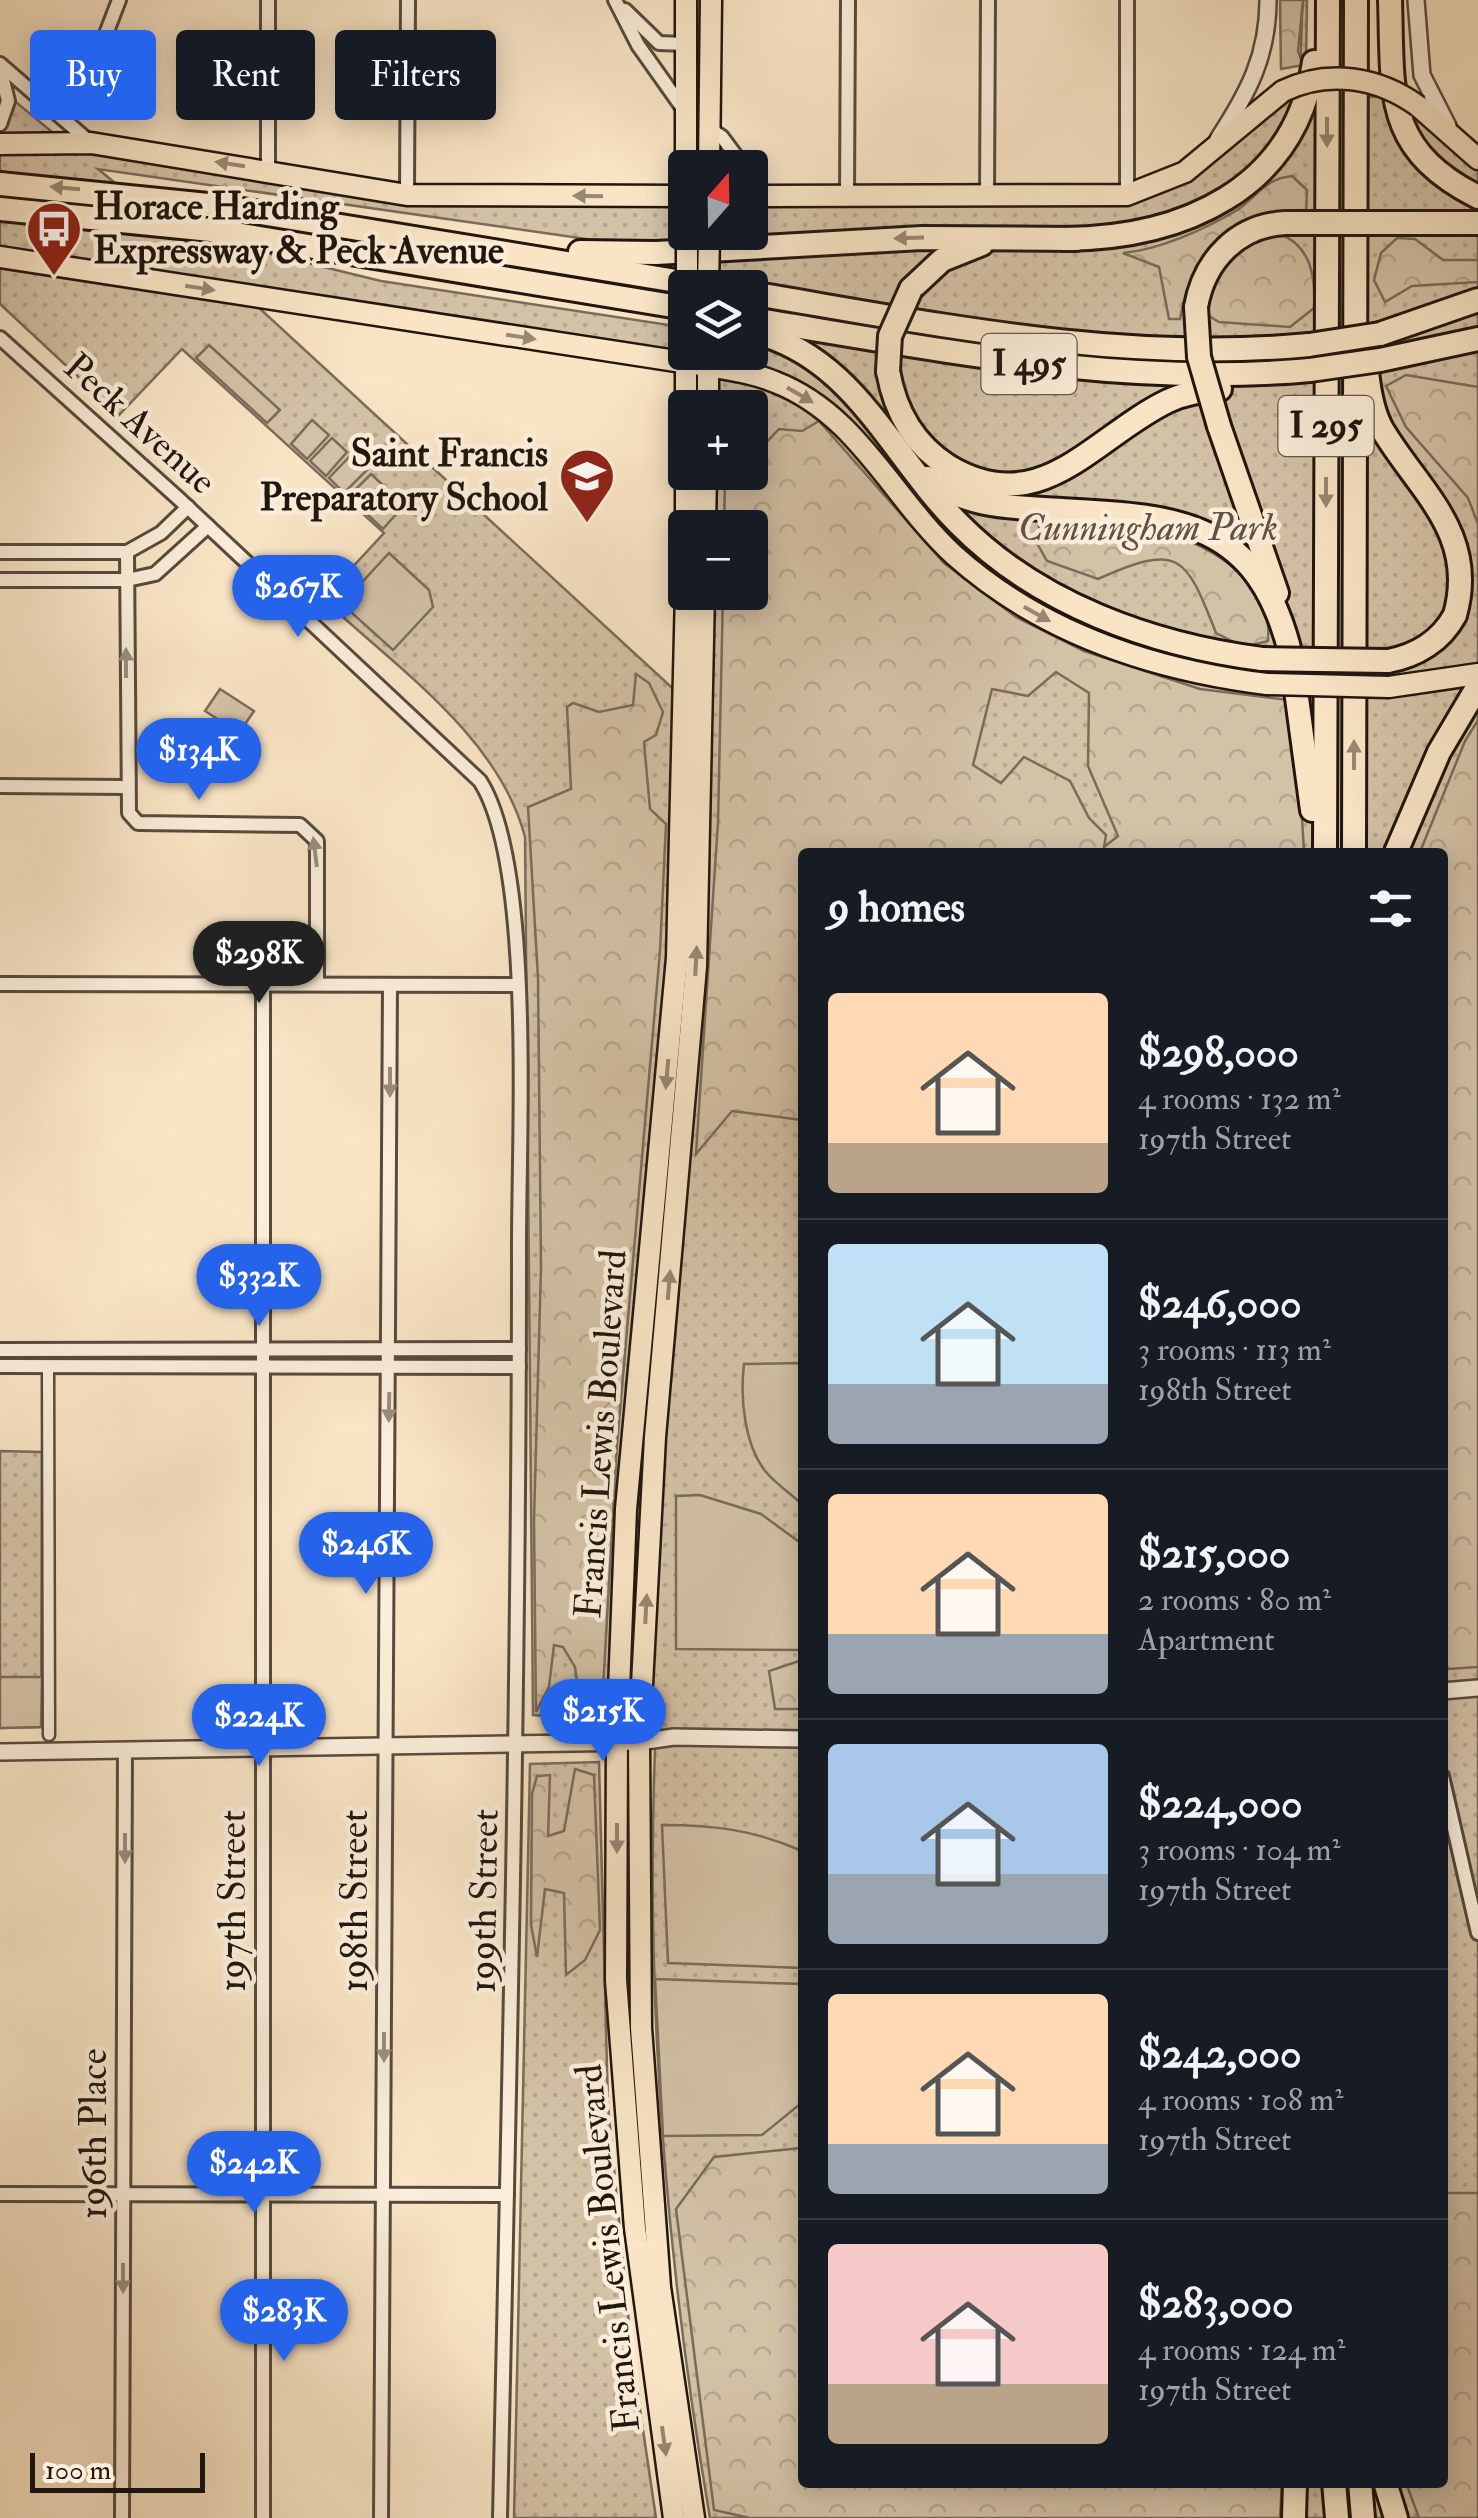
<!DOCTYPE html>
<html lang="en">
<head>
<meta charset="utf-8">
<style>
	:root { --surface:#171b24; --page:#20242c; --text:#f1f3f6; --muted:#9ea1a6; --line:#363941; --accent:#2563eb }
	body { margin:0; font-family:"IM FELL Double Pica",serif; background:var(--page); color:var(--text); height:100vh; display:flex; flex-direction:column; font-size:38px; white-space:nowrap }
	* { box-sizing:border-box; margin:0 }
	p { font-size:32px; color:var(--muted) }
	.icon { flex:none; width:55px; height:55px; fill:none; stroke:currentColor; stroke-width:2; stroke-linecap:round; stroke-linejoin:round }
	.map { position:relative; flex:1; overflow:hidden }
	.details { position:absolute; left:798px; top:848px; width:650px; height:1640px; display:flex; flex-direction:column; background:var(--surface); border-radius:10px; box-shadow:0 5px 25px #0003 }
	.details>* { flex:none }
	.banner { position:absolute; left:30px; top:30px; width:618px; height:90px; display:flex; gap:20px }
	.needle { width:65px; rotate:20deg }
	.buttons { position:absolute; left:668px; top:150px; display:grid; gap:20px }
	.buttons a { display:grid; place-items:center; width:100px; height:100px; border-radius:10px; background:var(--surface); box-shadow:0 5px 25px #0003; font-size:50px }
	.scale { position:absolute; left:30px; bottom:25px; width:175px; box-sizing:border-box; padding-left:10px; border:5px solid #21160f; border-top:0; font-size:28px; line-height:35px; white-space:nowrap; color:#21160f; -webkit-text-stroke:8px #fbeeda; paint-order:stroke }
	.price { position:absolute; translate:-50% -85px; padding:0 22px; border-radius:35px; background:var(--accent); color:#fff; font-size:32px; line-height:65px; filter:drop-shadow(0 2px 5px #0008) }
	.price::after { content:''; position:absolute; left:50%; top:60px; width:30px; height:22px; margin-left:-15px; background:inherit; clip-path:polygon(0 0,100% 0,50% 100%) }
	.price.active { background:#222; color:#fff }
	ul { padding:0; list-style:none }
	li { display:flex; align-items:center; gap:30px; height:250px; padding:0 30px }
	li+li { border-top:2px solid var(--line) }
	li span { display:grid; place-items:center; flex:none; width:280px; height:200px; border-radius:10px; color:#555 }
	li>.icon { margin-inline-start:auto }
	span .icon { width:120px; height:120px; fill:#fffc; stroke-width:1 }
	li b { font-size:42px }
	h2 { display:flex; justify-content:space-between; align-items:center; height:120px; padding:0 30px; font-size:42px }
	.pill { padding:0 35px; border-radius:10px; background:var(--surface); box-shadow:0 5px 25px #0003; font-size:35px; line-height:90px }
	.pill.active { background:var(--accent); color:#fff }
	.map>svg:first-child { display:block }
	.grass { fill:url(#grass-dots); stroke:#7a6c5b; stroke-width:2.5; fill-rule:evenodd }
	.forest { fill:url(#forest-crowns); stroke:#7a6c5b; stroke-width:2.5; fill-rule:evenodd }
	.garden { fill:#d4c2a7; stroke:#7a6c5b; stroke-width:2.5 }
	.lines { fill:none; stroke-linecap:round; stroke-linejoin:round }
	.pedestrian-casing { stroke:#574a3d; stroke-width:15 }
	.minor-casing { stroke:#574a3d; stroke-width:18 }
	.tertiary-casing { stroke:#574a3d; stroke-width:20 }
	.primary-casing { stroke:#21160f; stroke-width:25 }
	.motorway-casing { stroke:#21160f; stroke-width:28 }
	.pedestrian { stroke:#fbeeda; stroke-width:10 }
	.minor { stroke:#fbeeda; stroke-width:12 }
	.tertiary { stroke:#fbeeda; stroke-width:15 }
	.primary { stroke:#f9e5c6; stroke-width:20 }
	.motorway { stroke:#f9e5c6; stroke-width:22 }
	.primary-bridge-casing { stroke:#21160f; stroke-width:25; stroke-linecap:butt }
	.motorway-bridge-casing { stroke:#21160f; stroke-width:28; stroke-linecap:butt }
	.primary-bridge { stroke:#f9e5c6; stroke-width:20 }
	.motorway-bridge { stroke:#f9e5c6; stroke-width:22 }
	.oneway { fill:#988874 }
	.oneway2 { fill:#998d7f }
	.labels { text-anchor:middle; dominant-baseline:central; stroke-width:9; stroke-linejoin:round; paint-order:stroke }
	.shield { fill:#fbeeda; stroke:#62574c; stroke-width:2.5 }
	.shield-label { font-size:35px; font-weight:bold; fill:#21160f }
	.poi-label { font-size:38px; font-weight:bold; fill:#21160f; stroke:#fbeeda; text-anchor:start }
	.street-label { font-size:38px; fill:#21160f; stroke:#fbeeda }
	.park-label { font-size:38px; font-style:italic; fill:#605244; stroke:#fbeeda }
</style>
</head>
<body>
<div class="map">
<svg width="1478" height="2518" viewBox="0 0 1478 2518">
	<defs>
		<pattern id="grass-dots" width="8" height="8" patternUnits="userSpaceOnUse" patternTransform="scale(2.5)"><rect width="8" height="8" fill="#d4c2a7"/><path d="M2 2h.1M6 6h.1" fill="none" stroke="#b6a68f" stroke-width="1.8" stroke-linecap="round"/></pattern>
		<pattern id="forest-crowns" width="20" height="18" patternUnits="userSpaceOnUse" patternTransform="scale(2.5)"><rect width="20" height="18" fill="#d4c2a7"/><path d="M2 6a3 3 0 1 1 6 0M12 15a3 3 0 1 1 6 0" fill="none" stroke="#b6a68f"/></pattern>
	</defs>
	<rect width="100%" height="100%" fill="#f9e5c6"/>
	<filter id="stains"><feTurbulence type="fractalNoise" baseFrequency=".002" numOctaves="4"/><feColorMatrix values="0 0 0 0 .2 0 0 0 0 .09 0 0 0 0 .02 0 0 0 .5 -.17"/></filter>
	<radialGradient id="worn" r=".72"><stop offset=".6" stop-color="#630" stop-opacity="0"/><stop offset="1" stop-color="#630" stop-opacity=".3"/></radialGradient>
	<g class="grass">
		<path d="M 1303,0 L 1307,0 L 1306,64 L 1315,95 L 1383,97 L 1415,115 L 1478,170 L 1478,2518 L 710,2518 C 665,2255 644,1991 656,1725 L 533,1715 L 525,837 C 499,737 397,668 323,599 L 384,533 L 182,349 L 119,415 L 0,304 L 0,89 L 74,150 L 432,206 L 670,206 L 671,242 L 635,246 L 98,169 L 188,243 L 205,245 L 205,250 L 250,249 L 381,281 L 669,325 L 670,349 L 232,283 L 707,720 L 711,593 L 750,592 L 750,528 L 713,527 L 714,473 L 750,472 L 750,408 L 716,407 L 717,353 L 750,352 L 750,288 L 719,287 L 718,277 L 653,264 L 719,255 L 720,233 L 750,232 L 750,206 L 1121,204 L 1257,115 L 1296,95 C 1303,64 1300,33 1303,0 ZM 802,852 L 1442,852 L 1442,2482 L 802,2482 Z"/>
		<polygon points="0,1451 42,1452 41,1727 0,1728"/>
		<polygon points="599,1762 608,2106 632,2355 656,2518 514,2518 530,1764"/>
	</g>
	<g class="forest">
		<polygon points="1280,0 1303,0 1298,51 1303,65 1281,69"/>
		<path d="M 1292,176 L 1307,190 L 1306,213 C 1236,236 1195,235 1180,319 L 1169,319 L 1159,267 L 1123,253 C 1158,250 1203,230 1234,212 C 1257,198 1263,179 1292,176 Z"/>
		<path d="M 1277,233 C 1310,244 1316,275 1314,308 L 1290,327 L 1219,322 L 1206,314 C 1208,270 1233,240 1277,233 Z"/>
		<polygon points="1397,238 1415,239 1443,260 1478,260 1478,282 1412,286 1385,302 1374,280 1381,253"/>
		<polygon points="1406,375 1478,387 1478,524 1468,498 1406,427 1386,386"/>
		<path d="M 819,421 L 944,563 L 1016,617 L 1084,651 L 1200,689 L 1289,700 L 1299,767 L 1304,852 L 802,852 L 802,1120 L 732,1111 L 696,1154 L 718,822 L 723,593 L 750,592 L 750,528 L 724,527 L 725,482 L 752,470 L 762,447 L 779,429 L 802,431 ZM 1056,672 L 1089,693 L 1088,766 L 1118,836 L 1104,847 L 1106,835 L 1089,818 L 1070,781 L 1024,757 L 1001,783 L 973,765 L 992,689 L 1028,696 Z"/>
		<path d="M 1039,523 C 1061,527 1086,534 1108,533 C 1121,533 1135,528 1148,530 C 1202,537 1275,581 1268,641 L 1244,647 L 1216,633 C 1186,556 1180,542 1098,579 L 1047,561 L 1038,545 Z"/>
		<polygon points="636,674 649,683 663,712 656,735 644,742 650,809 666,824 660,951 617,1445 602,1706 581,1712 575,1667 563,1647 554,1645 549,1687 536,1712 534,1520 541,1268 538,978 528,807 571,789 567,707 573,703 599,712 633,705"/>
		<polygon points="1478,720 1478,1667 1448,1669 1442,1652 1442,852 1420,852 1465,741"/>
		<polygon points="802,1660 802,1709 775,1709 769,1671"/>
		<polygon points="575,1769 594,1775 600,1930 585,1960 566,1975 564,1893 545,1889 537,1957 531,1925 532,1794 537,1776 550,1775 548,1836 564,1831"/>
		<polygon points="802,2137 802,2482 1282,2483 1280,2518 750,2518 714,2510 676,2209 714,2157 800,2148"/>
		<polygon points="1443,2193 1478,2193 1478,2518 1419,2518 1406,2483 1442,2482"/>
	</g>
	<g class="garden">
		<polygon points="209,345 280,410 267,423 196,358"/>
		<polygon points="312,420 329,435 307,459 291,444"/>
		<polygon points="332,438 347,452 326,476 310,461"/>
		<polygon points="351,455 367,470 344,493 329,478"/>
		<polygon points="371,474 385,487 363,511 348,497"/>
		<polygon points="389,490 405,504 383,529 367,514"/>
		<polygon points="389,553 429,590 433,607 393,650 342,604"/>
		<polygon points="220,689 254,711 239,733 205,711"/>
		<path d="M 802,1363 L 802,1504 C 791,1494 776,1484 766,1472 C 744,1445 740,1397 744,1364 Z"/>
		<polygon points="700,1495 761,1514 802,1544 802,1650 676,1649 676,1496"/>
		<polygon points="0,1677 42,1677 41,1727 0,1728"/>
		<path d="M 662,1825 C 714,1825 755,1830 802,1851 L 802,1968 L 668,1963 Z"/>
		<polygon points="655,1979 802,1984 799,2105 762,2135 663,2136"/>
	</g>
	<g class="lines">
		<g class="pedestrian-casing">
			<polyline id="pedestrian" points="48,1367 49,1735"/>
		</g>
		<g class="minor-casing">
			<g id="minor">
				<polyline points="615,0 638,45 684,110"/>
				<polyline points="625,10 659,43 684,44"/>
				<polyline points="0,64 91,143"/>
				<polyline points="0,68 8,101 0,124"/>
				<polyline points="56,112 99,52 119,0"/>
				<polyline points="710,129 722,137 745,168"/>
				<polyline points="268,170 268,0"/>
				<polyline points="750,175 765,196"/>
				<polyline points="407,195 408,0"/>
				<polyline points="1127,195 1127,0"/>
				<polyline points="847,197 848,0"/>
				<polyline points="987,197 988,0"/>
				<path d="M 0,338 L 179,499 L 480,781 C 535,867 518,1147 519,1257 C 519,1677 509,2097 500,2518"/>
				<polyline points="0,552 127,552 161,533 188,507"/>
				<polyline points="127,552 129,813 138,823 300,825 317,841 317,984"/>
				<polyline points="0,580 127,580 155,574 208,526"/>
				<polyline points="0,786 126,787"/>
				<polyline points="0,984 518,985"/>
				<polyline points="263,984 263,2518"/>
				<polyline points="0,1350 519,1349"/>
				<polyline points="0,1366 519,1367"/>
				<polyline points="1442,1776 1478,1933"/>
				<polyline points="0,2194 507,2195"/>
				<polyline points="122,2518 125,1750"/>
				<polyline points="381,2518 390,985"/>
			</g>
		</g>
		<g class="tertiary-casing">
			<g id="tertiary">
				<polyline points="1416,0 1422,75 1448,126"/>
				<path d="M 1218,139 C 1248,93 1268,56 1268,0"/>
				<polyline points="1442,1691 1478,1688"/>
				<polyline points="0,1752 639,1742 674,1737 802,1739"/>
			</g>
		</g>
		<g class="primary-casing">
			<g id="primary">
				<polyline points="1418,106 1478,159"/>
				<polyline points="0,144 91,143 407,195 685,196"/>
				<polyline points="686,168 686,0"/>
				<polyline points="709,168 711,0"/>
				<polyline points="750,196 1127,195 1185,172 1283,91"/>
				<path d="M 0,257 L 708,366 C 731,370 754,373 775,382 C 858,414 892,498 954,555 C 1041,633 1154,670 1267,684"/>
				<polyline points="686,408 686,352"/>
				<polyline points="708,408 708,354"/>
				<polyline points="686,472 686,528"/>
				<polyline points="705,528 706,472"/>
				<polyline points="1389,687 1478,674"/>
				<polyline points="674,2518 635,2228 616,1980 617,1741 626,1509 677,958 686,592"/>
				<polyline points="694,2518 660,2287 641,2028 639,1742 655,1437 696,967 704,592"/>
			</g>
		</g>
		<g class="motorway-casing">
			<g id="motorway">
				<path d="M 1390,0 C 1393,93 1383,149 1478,197"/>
				<polyline points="0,184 218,206 707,286"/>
				<polyline points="0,209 211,230 685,308"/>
				<polyline points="1409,223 1478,223"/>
				<path d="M 1064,239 C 1181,238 1295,191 1314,62"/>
				<polyline points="580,252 656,253 922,238 1076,239"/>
				<polyline points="911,289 942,260 982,244"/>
				<path d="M 750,293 C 936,324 1120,363 1309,345"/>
				<path d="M 1196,307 C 1204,260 1238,225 1286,223"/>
				<path d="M 758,320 C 942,350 1123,387 1310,370"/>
				<path d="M 750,331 C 854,355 889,454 959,524 C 1038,604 1152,645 1262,659"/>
				<polyline points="1380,334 1478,300"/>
				<polyline points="1380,360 1478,339"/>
				<path d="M 888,371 C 895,411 913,444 948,466 C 1041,522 1093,437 1168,401 C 1185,393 1201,391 1220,389"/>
				<path d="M 1367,371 C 1369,391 1372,411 1382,429 C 1418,490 1478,533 1455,615 C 1441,641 1416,656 1388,661"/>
				<polyline points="1219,426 1277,593"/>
				<path d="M 928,478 C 962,504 1002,507 1044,509 C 1167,516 1257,512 1291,656"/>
				<polyline points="1293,668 1312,810"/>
				<polyline points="1325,852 1328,0"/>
				<polyline points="1354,852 1356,0"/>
				<polyline points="1396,852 1439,752 1478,686"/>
				<polyline points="1334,2482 1337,2518"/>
				<polyline points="1360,2482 1363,2518"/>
				<polyline points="1385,2482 1396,2518"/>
				<polyline points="1294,2518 1295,2482"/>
			</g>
		</g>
		<use href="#pedestrian" class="pedestrian"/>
		<use href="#minor" class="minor"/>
		<use href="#tertiary" class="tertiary"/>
		<use href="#primary" class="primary"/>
		<use href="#motorway" class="motorway"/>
		<g class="primary-bridge-casing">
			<g id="primary-bridge">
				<path d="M 1283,91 C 1328,69 1378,77 1418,106"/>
				<polyline points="687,288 687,237"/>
				<polyline points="708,288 709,235"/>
				<polyline points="1267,684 1389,687"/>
			</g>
		</g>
		<g class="motorway-bridge-casing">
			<g id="motorway-bridge">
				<polyline points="1286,223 1409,223"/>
				<polyline points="1196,307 1199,357 1219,426"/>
				<polyline points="1309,345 1380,334"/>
				<polyline points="1310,370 1380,360"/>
				<polyline points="888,371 890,336 911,289"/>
				<polyline points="1262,659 1388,661"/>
			</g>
		</g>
		<use href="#primary-bridge" class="primary-bridge"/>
		<use href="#motorway-bridge" class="motorway-bridge"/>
	</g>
	<defs><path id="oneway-solid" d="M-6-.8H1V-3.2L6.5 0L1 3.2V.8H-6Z" transform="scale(2.5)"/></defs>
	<g class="oneway">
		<use href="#oneway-solid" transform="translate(1327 132) rotate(90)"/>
		<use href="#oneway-solid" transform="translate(230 164) rotate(-171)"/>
		<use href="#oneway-solid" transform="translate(65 188) rotate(-175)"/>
		<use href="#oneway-solid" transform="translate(588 196) rotate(-179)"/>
		<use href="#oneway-solid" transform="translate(909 238) rotate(178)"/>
		<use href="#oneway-solid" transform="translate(200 288) rotate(9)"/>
		<use href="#oneway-solid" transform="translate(521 337) rotate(9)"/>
		<use href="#oneway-solid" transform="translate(800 395) rotate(30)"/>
		<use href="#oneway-solid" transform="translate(1326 492) rotate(90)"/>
		<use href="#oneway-solid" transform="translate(1037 614) rotate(29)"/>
		<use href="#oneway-solid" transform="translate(1354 755) rotate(-90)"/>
		<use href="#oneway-solid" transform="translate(696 961) rotate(-87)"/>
		<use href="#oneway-solid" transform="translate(667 1074) rotate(95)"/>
		<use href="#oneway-solid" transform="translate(669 1285) rotate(-85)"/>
		<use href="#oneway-solid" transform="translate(646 1609) rotate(-87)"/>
		<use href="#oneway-solid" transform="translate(617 1838) rotate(90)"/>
		<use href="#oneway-solid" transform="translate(664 2441) rotate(82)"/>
	</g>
	<g class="oneway2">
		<use href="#oneway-solid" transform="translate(126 663) rotate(-90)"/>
		<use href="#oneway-solid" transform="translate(315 852) rotate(-97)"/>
		<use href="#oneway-solid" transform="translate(390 1082) rotate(90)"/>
		<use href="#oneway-solid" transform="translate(389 1407) rotate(91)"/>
		<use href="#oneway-solid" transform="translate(125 1848) rotate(90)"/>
		<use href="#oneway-solid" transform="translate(384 2047) rotate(90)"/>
		<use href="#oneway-solid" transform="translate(123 2278) rotate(90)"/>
	</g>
	<defs>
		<g id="bus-pin" transform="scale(2.875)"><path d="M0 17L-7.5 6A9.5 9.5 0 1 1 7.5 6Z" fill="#8f2418" stroke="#fbeeda"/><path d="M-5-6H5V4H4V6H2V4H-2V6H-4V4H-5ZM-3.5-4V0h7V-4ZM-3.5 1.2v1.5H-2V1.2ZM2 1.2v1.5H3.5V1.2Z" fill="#fff"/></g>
		<g id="school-pin" transform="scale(2.875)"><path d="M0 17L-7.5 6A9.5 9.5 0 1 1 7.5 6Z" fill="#8f2418" stroke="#fbeeda"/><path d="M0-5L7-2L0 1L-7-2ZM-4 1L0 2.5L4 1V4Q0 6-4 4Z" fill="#fff"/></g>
	</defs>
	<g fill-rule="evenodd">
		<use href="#bus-pin" x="54" y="229"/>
		<use href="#school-pin" x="587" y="476"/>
	</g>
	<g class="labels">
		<g class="shield">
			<rect x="981.5" y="334" width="95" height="60" rx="8"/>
			<rect x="1278.5" y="396" width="95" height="60" rx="8"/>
		</g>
		<g class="shield-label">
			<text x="1029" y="364">I 495</text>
			<text x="1326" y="426">I 295</text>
		</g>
		<g class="poi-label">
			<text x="93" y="207">Horace Harding<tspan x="93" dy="44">Expressway &amp; Peck Avenue</tspan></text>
			<text x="548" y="454" text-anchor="end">Saint Francis<tspan x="548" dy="44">Preparatory School</tspan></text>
		</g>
		<g class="street-label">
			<text transform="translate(140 424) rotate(42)">Peck Avenue</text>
			<text transform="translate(601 1434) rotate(-86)">Francis Lewis Boulevard</text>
			<text transform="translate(233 1901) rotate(-90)">197th Street</text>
			<text transform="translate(355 1901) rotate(-90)">198th Street</text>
			<text transform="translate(484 1901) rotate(-89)">199th Street</text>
			<text transform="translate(94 2134) rotate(-90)">196th Place</text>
			<text transform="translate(608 2248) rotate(-96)">Francis Lewis Boulevard</text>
		</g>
		<g class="park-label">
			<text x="1148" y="528">Cunningham Park</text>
		</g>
	</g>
	<rect width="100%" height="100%" filter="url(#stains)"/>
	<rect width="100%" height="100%" fill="url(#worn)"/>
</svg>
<div class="buttons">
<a><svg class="needle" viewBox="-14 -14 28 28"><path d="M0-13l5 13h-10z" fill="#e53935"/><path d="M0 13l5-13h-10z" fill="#9ea1a6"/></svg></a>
<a><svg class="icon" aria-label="layers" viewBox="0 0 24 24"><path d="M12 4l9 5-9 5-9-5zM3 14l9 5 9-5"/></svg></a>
<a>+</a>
<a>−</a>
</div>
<div class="scale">100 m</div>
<b class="price" style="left:298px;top:640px">$267K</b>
<b class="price" style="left:199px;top:803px">$134K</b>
<b class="price active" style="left:259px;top:1006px">$298K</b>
<b class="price" style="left:259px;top:1329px">$332K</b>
<b class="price" style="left:366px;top:1597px">$246K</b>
<b class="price" style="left:603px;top:1764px">$215K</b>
<b class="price" style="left:259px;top:1769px">$224K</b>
<b class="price" style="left:254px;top:2216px">$242K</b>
<b class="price" style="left:284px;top:2364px">$283K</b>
<div class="banner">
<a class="pill active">Buy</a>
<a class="pill">Rent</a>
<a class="pill">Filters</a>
</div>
<section class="details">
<h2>9 homes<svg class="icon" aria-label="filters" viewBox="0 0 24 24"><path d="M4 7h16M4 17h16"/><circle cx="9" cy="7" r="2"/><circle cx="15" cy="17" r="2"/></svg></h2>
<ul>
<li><span style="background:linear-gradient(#ffd9b3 75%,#b9a48a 0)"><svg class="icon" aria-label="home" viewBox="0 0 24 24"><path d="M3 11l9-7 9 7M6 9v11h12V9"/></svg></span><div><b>$298,000</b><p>4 rooms · 132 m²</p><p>197th Street</p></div></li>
<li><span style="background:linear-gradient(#bfe0f5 70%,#9aa5b1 0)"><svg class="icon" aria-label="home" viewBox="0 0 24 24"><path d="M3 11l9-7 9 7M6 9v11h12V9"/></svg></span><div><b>$246,000</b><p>3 rooms · 113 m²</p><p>198th Street</p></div></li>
<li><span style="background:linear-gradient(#ffd9b3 70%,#9aa5b1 0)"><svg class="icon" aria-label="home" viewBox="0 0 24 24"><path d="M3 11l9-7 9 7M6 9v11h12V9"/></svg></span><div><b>$215,000</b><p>2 rooms · 80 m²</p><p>Apartment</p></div></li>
<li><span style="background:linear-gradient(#a9c7e8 65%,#9aa5b1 0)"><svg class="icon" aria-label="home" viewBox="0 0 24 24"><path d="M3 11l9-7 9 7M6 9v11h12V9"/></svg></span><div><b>$224,000</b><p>3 rooms · 104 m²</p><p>197th Street</p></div></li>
<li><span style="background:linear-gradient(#ffd9b3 75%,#9aa5b1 0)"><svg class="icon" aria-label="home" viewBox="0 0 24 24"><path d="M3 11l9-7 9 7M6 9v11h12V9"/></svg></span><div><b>$242,000</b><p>4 rooms · 108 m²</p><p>197th Street</p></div></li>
<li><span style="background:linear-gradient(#f6c9c9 70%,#b9a48a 0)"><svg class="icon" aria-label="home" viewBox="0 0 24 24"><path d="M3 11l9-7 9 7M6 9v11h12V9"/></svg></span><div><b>$283,000</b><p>4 rooms · 124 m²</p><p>197th Street</p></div></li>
</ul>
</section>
</div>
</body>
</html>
